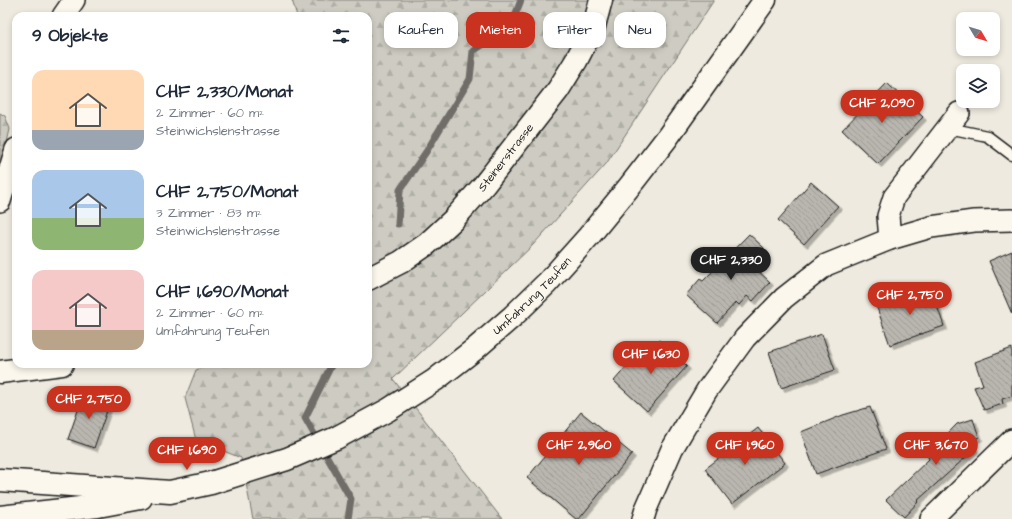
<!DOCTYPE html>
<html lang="de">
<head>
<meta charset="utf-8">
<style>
	:root { --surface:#fff; --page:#f6f6f7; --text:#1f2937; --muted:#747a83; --accent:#c8321e }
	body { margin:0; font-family:"Architects Daughter",sans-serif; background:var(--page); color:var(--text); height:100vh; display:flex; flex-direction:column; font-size:15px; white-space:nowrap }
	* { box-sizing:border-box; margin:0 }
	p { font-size:13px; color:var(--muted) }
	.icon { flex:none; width:22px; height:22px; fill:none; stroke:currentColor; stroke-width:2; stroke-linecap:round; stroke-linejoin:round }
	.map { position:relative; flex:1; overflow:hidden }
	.drawer { position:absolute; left:12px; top:12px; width:360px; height:356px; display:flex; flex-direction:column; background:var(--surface); border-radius:12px; box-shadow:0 2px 6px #0003 }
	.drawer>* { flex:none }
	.banner { position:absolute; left:384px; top:12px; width:380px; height:36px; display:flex; gap:8px }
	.needle { width:26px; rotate:128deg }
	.buttons { position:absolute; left:956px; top:12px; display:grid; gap:8px }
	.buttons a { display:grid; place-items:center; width:44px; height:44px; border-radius:8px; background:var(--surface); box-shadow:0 2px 6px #0003; font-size:20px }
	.price { position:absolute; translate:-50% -34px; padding:0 9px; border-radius:14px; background:var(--accent); color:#fff; font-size:13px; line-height:26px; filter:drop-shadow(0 1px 2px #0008) }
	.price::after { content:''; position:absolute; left:50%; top:24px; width:12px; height:9px; margin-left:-6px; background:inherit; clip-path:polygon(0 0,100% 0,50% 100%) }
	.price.selected { background:#222; color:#fff }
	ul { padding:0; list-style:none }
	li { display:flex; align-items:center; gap:12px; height:100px; padding:0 20px }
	li span { display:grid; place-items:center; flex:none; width:112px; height:80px; border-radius:12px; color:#555 }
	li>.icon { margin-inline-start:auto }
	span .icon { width:48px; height:48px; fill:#fffc; stroke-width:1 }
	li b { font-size:17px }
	h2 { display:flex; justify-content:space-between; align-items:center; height:48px; padding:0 20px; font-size:17px }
	.tag { padding:0 14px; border-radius:12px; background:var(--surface); box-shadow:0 2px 6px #0003; font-size:14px; line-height:36px }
	.tag.selected { background:var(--accent); color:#fff }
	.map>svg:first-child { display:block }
	.forest { fill:url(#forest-firs); stroke:#75746f }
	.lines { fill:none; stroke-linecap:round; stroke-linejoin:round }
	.stream { stroke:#6f6d69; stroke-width:7 }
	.building { fill:url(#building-back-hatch); stroke:#1c1c1c; filter:url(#shadow) }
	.service-casing { stroke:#1c1c1c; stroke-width:13 }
	.minor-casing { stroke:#1c1c1c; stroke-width:24 }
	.secondary-casing { stroke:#1c1c1c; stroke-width:25 }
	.service { stroke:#fbf7ec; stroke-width:10 }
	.minor { stroke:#fbf7ec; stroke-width:21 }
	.secondary { stroke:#fbf7ec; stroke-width:22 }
	.labels { text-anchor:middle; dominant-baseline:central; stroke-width:3; stroke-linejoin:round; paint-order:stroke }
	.street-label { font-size:12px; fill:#1c1c1c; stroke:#fbf7ec }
</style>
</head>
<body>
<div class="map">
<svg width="1012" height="519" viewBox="0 0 1012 519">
	<defs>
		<pattern id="forest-firs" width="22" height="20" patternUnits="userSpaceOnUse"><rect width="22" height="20" fill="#ceccc2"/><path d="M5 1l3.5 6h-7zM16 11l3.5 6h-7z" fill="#b0afa6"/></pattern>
		<pattern id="building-back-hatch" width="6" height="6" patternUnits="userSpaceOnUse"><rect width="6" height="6" fill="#b9b6af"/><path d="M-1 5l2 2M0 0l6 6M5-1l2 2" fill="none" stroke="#9e9c96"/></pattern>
		<filter id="shadow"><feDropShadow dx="3.5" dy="3.5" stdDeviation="0" flood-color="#0004"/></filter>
	</defs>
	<rect width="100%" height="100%" fill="#eeeadf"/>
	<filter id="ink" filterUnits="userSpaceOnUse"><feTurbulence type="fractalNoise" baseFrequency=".025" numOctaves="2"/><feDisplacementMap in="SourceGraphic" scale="8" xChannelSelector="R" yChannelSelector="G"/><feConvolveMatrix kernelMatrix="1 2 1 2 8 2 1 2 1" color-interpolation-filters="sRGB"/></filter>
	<g filter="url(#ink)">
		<g class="forest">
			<polygon points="292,0 714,0 606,164 532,246 393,379 502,519 253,519 241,458 196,440 185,398 196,370 214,364 368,364 368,283 379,276 368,260 368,16 297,16"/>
			<polygon points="0,113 5,116 10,129 0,175"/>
		</g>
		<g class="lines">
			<g class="stream">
				<polyline points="398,224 400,190 426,152 470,79 473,51 511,26 521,0"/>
				<polyline points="332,364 305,418 351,499 348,519"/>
			</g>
		</g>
		<g class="building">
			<polygon points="887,83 923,117 878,164 842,130"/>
			<polygon points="811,182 838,206 804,244 778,220"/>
			<polygon points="749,234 764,248 750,263 770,282 753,301 747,296 739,305 736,302 717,323 686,295 700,279 703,281"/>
			<polygon points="1012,251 1012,314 989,261"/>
			<polygon points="930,286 944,326 890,345 876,305"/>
			<polygon points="822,334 835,370 781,388 769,352"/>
			<polygon points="659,340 687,366 647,411 614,381 634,358 639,362"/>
			<polygon points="1012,348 1012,396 1002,399 1003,404 984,410 974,387 983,385 975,362"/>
			<polygon points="84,393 110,402 94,448 68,439"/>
			<polygon points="870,407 886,449 816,474 801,432 843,415"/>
			<polygon points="581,412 632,454 579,519 576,519 527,478"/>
			<polygon points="973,419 979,437 971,441 975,449 917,501 918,502 904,517 886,500 929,459 927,455 957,424"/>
			<polygon points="758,428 785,463 732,504 705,469"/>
		</g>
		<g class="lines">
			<g class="service-casing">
				<polyline id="service" points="946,129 958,130 987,136 1012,155"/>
			</g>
			<g class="minor-casing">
				<g id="minor">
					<polyline points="63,16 74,0"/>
					<polyline points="0,201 16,149"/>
					<polyline points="890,239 888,216 894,197 959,113"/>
					<polyline points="643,519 646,509 672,449 707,390 745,338 784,298 826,265 890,239 931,227 974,221 1012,220"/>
					<polyline points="931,519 1012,440"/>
				</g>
			</g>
			<g class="secondary-casing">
				<g id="secondary">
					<path id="s1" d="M 368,279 L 401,262 L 427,244 L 453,220 L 484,185 L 558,90 L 576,61 L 594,26 L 601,0"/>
					<polyline points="0,372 62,364"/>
					<path id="s2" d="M 0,480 L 170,492 L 211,483 L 287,459 L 336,438 L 388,410 L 435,380 L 475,349 L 513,316 L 547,283 L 589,236 L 629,187 L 667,138 L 765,0"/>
					<polyline points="0,517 98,506 141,498"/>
				</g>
			</g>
			<use href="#service" class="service"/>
			<use href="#minor" class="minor"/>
			<use href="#secondary" class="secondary"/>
		</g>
	</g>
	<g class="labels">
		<g class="street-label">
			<text stroke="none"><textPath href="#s1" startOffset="186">Steinerstrasse</textPath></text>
			<text stroke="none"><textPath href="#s2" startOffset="589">Umfahrung Teufen</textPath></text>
		</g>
	</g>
</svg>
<div class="buttons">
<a><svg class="needle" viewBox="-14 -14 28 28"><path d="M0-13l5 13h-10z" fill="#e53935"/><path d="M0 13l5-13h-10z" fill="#747a83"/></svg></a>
<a><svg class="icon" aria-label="layers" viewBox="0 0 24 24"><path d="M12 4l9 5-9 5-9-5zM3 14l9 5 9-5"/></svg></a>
</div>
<b class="price" style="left:882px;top:124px">CHF 2,090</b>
<b class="price selected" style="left:731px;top:281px">CHF 2,330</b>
<b class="price" style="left:910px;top:316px">CHF 2,750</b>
<b class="price" style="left:651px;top:375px">CHF 1,630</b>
<b class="price" style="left:89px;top:420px">CHF 2,750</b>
<b class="price" style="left:579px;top:466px">CHF 2,960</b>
<b class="price" style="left:745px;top:466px">CHF 1,960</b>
<b class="price" style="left:936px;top:466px">CHF 3,670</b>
<b class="price" style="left:187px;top:471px">CHF 1,690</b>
<div class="banner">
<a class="tag">Kaufen</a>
<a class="tag selected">Mieten</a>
<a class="tag">Filter</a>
<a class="tag">Neu</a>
</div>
<section class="drawer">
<h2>9 Objekte<svg class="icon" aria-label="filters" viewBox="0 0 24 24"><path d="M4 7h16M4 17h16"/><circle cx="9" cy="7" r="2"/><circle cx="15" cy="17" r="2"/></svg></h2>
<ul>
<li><span style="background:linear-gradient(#ffd9b3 75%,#9aa5b1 0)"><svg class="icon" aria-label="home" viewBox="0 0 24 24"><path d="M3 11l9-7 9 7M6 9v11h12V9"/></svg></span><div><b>CHF 2,330/Monat</b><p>2 Zimmer · 60 m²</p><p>Steinwichslenstrasse</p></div></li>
<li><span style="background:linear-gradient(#a9c7e8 60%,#8fb573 0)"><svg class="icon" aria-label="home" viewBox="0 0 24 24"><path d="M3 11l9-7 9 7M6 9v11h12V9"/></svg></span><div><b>CHF 2,750/Monat</b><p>3 Zimmer · 83 m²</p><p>Steinwichslenstrasse</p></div></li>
<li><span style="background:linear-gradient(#f6c9c9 75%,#b9a48a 0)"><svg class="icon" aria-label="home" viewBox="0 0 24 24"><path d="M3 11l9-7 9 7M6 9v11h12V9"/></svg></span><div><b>CHF 1,690/Monat</b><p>2 Zimmer · 60 m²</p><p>Umfahrung Teufen</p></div></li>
</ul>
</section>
</div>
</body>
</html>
